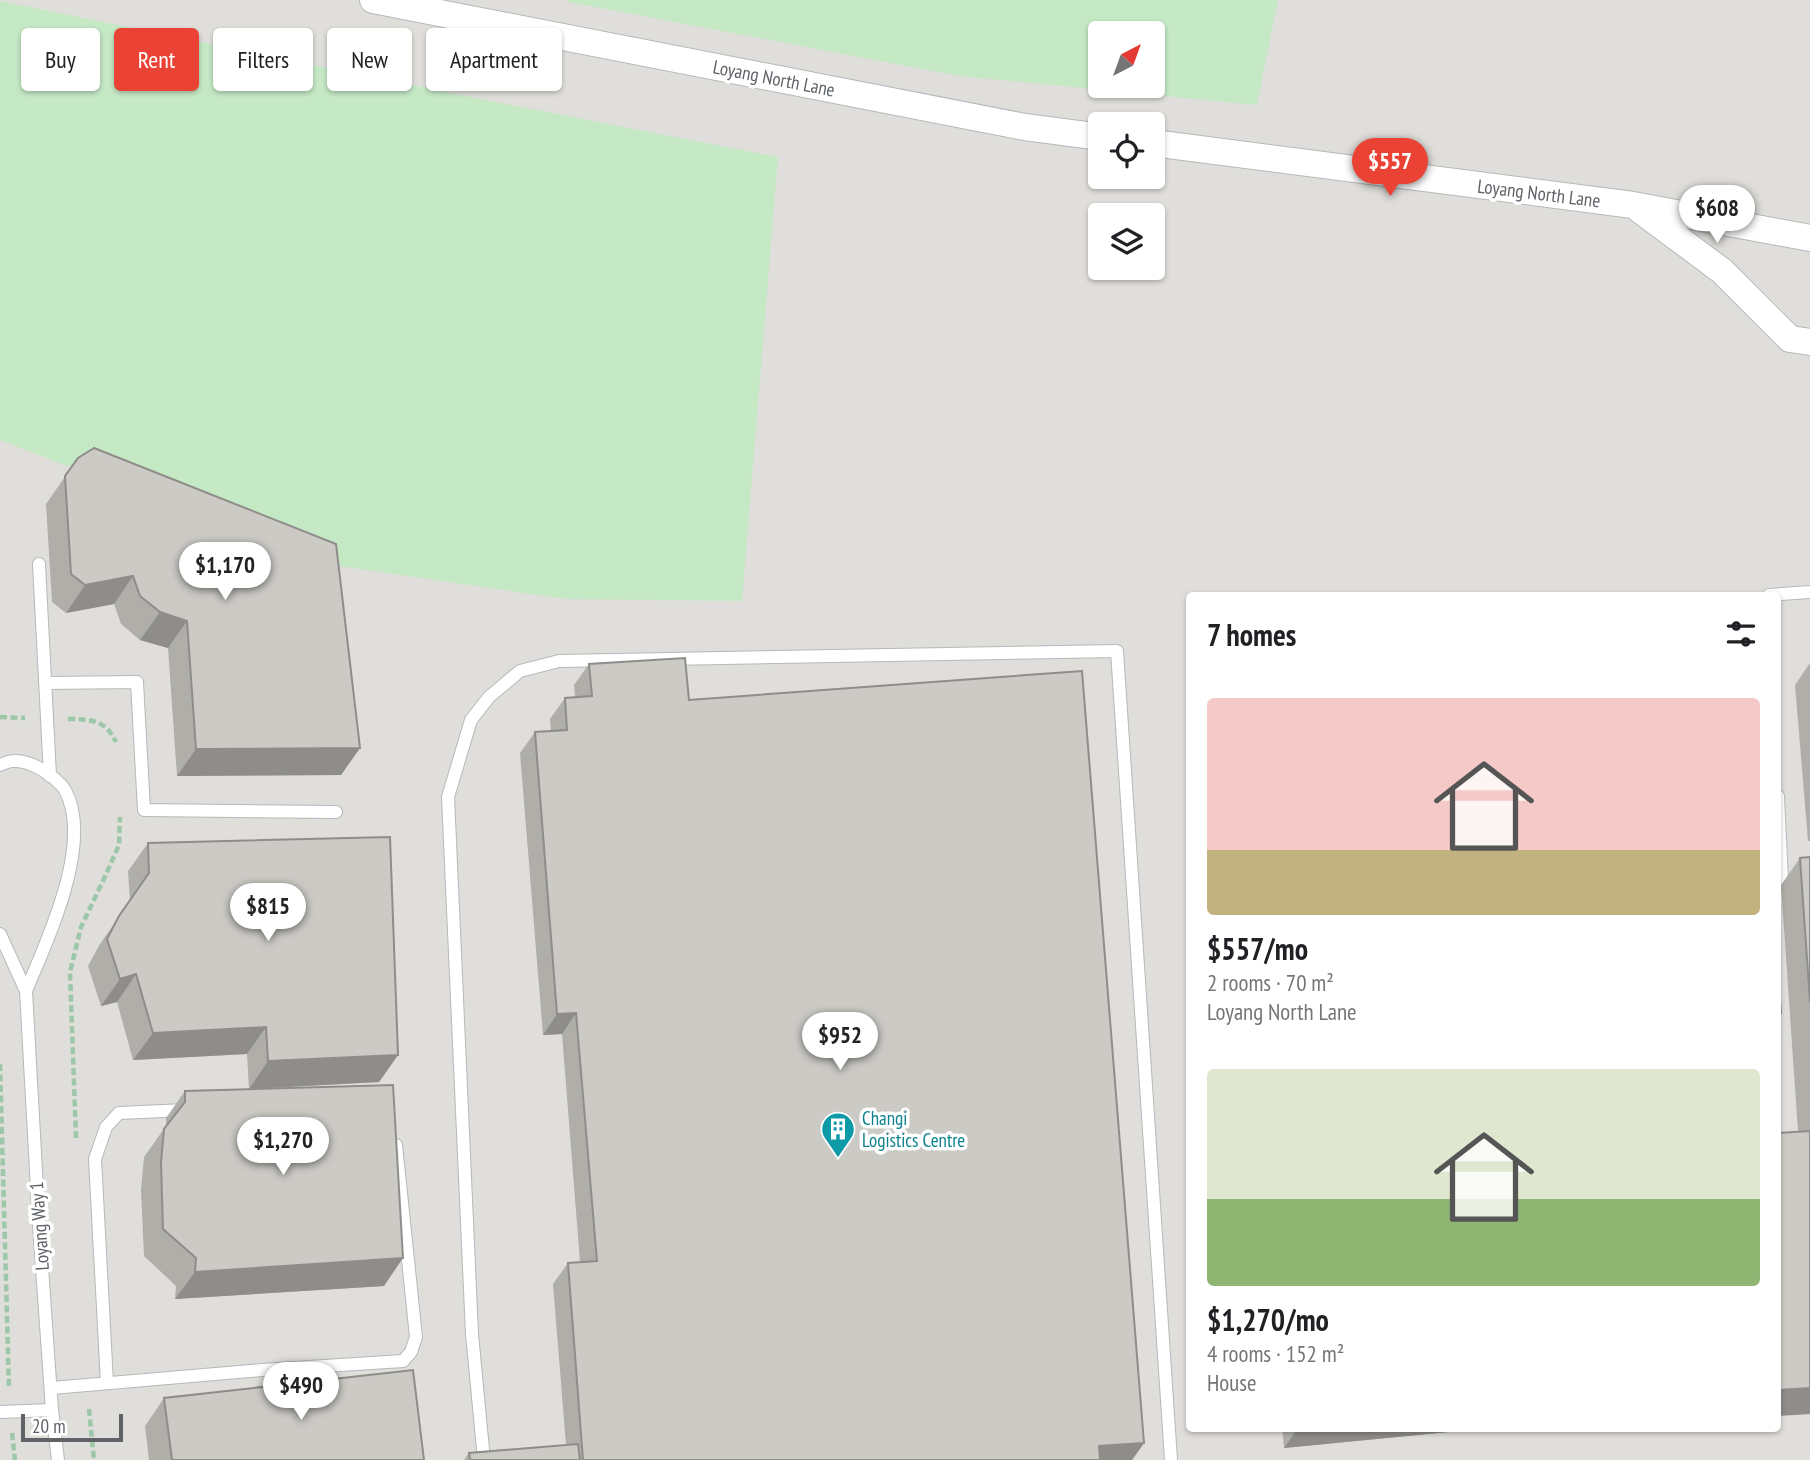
<!DOCTYPE html>
<html lang="en">
<head>
<meta charset="utf-8">
<style>
	:root { --surface:#fff; --page:#f2f2f2; --text:#202124; --muted:#757577; --accent:#ea4335 }
	body { margin:0; font-family:"PT Sans Narrow",sans-serif; background:var(--page); color:var(--text); height:100vh; display:flex; flex-direction:column; font-size:26px; white-space:nowrap }
	* { box-sizing:border-box; margin:0 }
	p { font-size:23px; color:var(--muted) }
	.icon { flex:none; width:38px; height:38px; fill:none; stroke:currentColor; stroke-width:2; stroke-linecap:round; stroke-linejoin:round }
	.map { position:relative; flex:1; overflow:hidden }
	.side { position:absolute; left:1186px; top:592px; width:595px; height:840px; display:flex; flex-direction:column; background:var(--surface); border-radius:7px; box-shadow:0 2px 5px #0004 }
	.side>* { flex:none }
	.hud { position:absolute; left:21px; top:28px; width:665px; height:63px; display:flex; gap:14px }
	.needle { width:46px; rotate:41deg }
	.controls { position:absolute; left:1088px; top:21px; display:grid; gap:14px }
	.controls a { display:grid; place-items:center; width:77px; height:77px; border-radius:7px; background:var(--surface); box-shadow:0 2px 5px #0004; font-size:35px }
	.scale { position:absolute; left:21px; bottom:18px; width:102px; box-sizing:border-box; padding-left:7px; border:4px solid #5f6368; border-top:0; font-size:19px; line-height:24px; white-space:nowrap; color:#5f6368; -webkit-text-stroke:5px #fff; paint-order:stroke }
	.price { position:absolute; translate:-50% -60px; padding:0 16px; border-radius:24px; background:#fff; color:#222; font-size:23px; line-height:46px; filter:drop-shadow(0 2px 4px #0008) }
	.price::after { content:''; position:absolute; left:50%; top:42px; width:21px; height:16px; margin-left:-10px; background:inherit; clip-path:polygon(0 0,100% 0,50% 100%) }
	.price.current { background:var(--accent); color:#fff }
	ul { padding:0; list-style:none }
	li { display:grid; align-content:center; gap:14px; height:371px; padding:0 21px }
	li span { display:grid; place-items:center; height:217px; border-radius:7px; color:#555 }
	li>.icon { margin-inline-start:auto }
	span .icon { width:126px; height:126px; fill:#fffc; stroke-width:1 }
	li b { font-size:30px }
	h2 { display:flex; justify-content:space-between; align-items:center; height:84px; padding:0 21px; font-size:30px }
	.tag { padding:0 24px; border-radius:7px; background:var(--surface); box-shadow:0 2px 5px #0004; font-size:24px; line-height:63px }
	.tag.current { background:var(--accent); color:#fff }
	.map>svg:first-child { display:block }
	.industrial { fill:#e0deda; fill-rule:evenodd }
	.green { fill:#c5e8c5; fill-rule:evenodd }
	.lines { fill:none; stroke-linecap:round; stroke-linejoin:round }
	.service-casing { stroke:#b5b8bc; stroke-width:14 }
	.minor-casing { stroke:#b5b8bc; stroke-width:28 }
	.path { stroke:#9cc7a9; stroke-width:4.5; stroke-dasharray:7 3.5; stroke-linecap:butt }
	.service { stroke:#fff; stroke-width:12 }
	.minor { stroke:#fff; stroke-width:26 }
	.wall { fill:#afaea9 }
	.shaded-wall { fill:#8f8d8a }
	.building { fill:#cccac5; stroke:#8f8d8a; stroke-width:2 }
	.labels { text-anchor:middle; dominant-baseline:central; stroke-width:7; stroke-linejoin:round; paint-order:stroke }
	.street-label { font-size:19px; fill:#5f6368; stroke:#fff }
	.culture-label { font-size:19px; fill:#0d838f; stroke:#fff; text-anchor:start }
</style>
</head>
<body>
<div class="map">
<svg width="1810" height="1460" viewBox="0 0 1810 1460">
	<rect width="100%" height="100%" fill="#f1efe8"/>
	<path class="industrial" d="M 0,0 L 1810,0 L 1810,1460 L 0,1460 ZM 1101,33 L 1153,33 L 1153,86 L 1101,86 ZM 1101,124 L 1153,124 L 1153,177 L 1101,177 ZM 1101,215 L 1153,215 L 1153,268 L 1101,268 ZM 1190,595 L 1778,595 L 1778,1428 L 1190,1428 Z"/>
	<g class="green">
		<path d="M 568,0 L 1278,0 L 1257,105 L 959,76 L 569,2 ZM 1101,33 L 1153,33 L 1153,86 L 1101,86 Z"/>
		<polygon points="0,1 500,103 778,157 742,601 565,599 319,563 0,440"/>
	</g>
	<g class="lines">
		<g class="service-casing">
			<g id="service">
				<polyline points="39,564 50,776"/>
				<polyline points="1769,595 1810,592"/>
				<polyline points="45,683 137,682 144,810 336,812"/>
				<path d="M 0,765 C 5,763 11,760 15,761 C 27,761 41,768 50,775 C 55,779 62,785 65,790 C 94,843 47,940 26,991"/>
				<polyline points="1778,796 1782,882"/>
				<polyline points="0,934 26,991 39,1225 52,1410 58,1460"/>
				<polyline points="107,1383 95,1159 106,1127 119,1113 186,1110"/>
				<polyline points="52,1388 262,1370 403,1361 411,1352 416,1337 396,1145"/>
				<polyline points="0,1412 52,1410"/>
				<polyline points="484,1460 472,1334 448,797 471,720 489,697 520,671 559,661 1117,651 1171,1460"/>
			</g>
		</g>
		<g class="minor-casing">
			<g id="minor">
				<polyline points="373,0 1025,127 1101,137"/>
				<polyline points="1153,143 1633,205 1810,238"/>
				<polyline points="1640,210 1722,271 1790,339 1810,342"/>
			</g>
		</g>
		<g class="path">
			<polyline points="0,717 25,718"/>
			<path d="M 68,719 C 90,719 106,720 116,742"/>
			<polyline points="0,1064 9,1389"/>
			<polyline points="76,1138 70,972 81,927 103,881 119,845 120,817"/>
			<polyline points="89,1409 94,1460"/>
			<polyline points="12,1433 15,1460"/>
		</g>
		<use href="#service" class="service"/>
		<use href="#minor" class="minor"/>
	</g>
	<g class="wall">
		<polygon points="78,458 360,748 341,775 177,776 168,648 140,640 121,624 114,604 66,613 52,602 46,504"/>
		<polygon points="1810,663 1810,841 1808,841 1795,685"/>
		<polygon points="589,664 689,700 1144,1443 1132,1460 464,1460 469,1453 566,1445 553,1284 568,1263 580,1262 562,1034 543,1035 520,753 535,732 551,731 550,719 565,698 575,697 574,685"/>
		<polygon points="148,843 398,1055 379,1082 249,1089 247,1054 133,1060 117,1002 101,1006 88,966 100,944 130,901 128,871"/>
		<polygon points="1810,857 1810,1414 1798,1131 1781,885 1800,858"/>
		<polygon points="185,1091 384,1286 175,1299 176,1286 144,1256 141,1190 144,1157 166,1126 166,1118"/>
		<polygon points="164,1398 424,1460 149,1460 145,1426"/>
		<polygon points="1282,1428 1490,1428 1284,1448"/>
	</g>
	<g class="shaded-wall">
		<polygon points="133,576 114,604 66,613 85,585"/>
		<polygon points="160,612 187,621 168,648 140,640"/>
		<polygon points="360,748 341,775 177,776 196,749"/>
		<polygon points="136,974 117,1002 101,1006 120,979"/>
		<polygon points="576,1013 562,1034 543,1035 557,1014"/>
		<polygon points="266,1027 247,1054 133,1060 153,1033"/>
		<polygon points="398,1055 379,1082 249,1089 268,1061"/>
		<polygon points="403,1258 384,1286 175,1299 195,1272"/>
		<polygon points="1810,1388 1810,1414 1778,1416 1778,1390"/>
		<polygon points="1298,1428 1490,1428 1284,1448"/>
		<polygon points="1144,1443 1132,1460 1089,1460 1099,1446"/>
	</g>
	<g class="building">
		<polygon points="94,448 336,544 360,748 196,749 187,621 160,612 140,596 133,576 85,585 71,574 65,476 78,458"/>
		<polygon points="685,658 689,700 1082,671 1144,1443 1099,1446 1100,1460 583,1460 568,1263 597,1261 576,1013 557,1014 535,732 567,730 565,698 592,696 589,664"/>
		<polygon points="390,837 398,1055 268,1061 266,1027 153,1033 136,974 120,979 107,939 119,916 149,873 148,843"/>
		<polygon points="1810,857 1810,1002 1800,858"/>
		<polygon points="1778,973 1781,1013 1778,1013"/>
		<polygon points="393,1085 403,1258 195,1272 196,1258 163,1229 161,1163 164,1129 185,1102 185,1091"/>
		<polygon points="1810,1131 1810,1388 1778,1390 1778,1133"/>
		<polygon points="413,1370 424,1460 172,1460 164,1398"/>
		<polygon points="578,1444 580,1460 470,1460 469,1453"/>
	</g>
	<defs>
		<g id="building-pin" transform="scale(1.75)"><path d="M0 17L-7.5 6A9.5 9.5 0 1 1 7.5 6Z" fill="#0f9aa8" stroke="#fff"/><path d="M-4-6H4V6H1V3H-1V6H-4ZM-2.5-4.3h1.7v1.8h-1.7ZM.8-4.3h1.7v1.8H.8ZM-2.5-1h1.7V.8h-1.7ZM.8-1h1.7V.8H.8Z" fill="#fff"/></g>
	</defs>
	<g fill-rule="evenodd">
		<use href="#building-pin" x="838" y="1129"/>
	</g>
	<g class="labels">
		<g class="street-label">
			<text transform="translate(774 78) rotate(11)">Loyang North Lane</text>
			<text transform="translate(1539 193) rotate(7)">Loyang North Lane</text>
			<text transform="translate(39 1226) rotate(-94)">Loyang Way 1</text>
		</g>
		<g class="culture-label">
			<text x="862" y="1118">Changi<tspan x="862" dy="22">Logistics Centre</tspan></text>
		</g>
	</g>
</svg>
<div class="controls">
<a><svg class="needle" viewBox="-14 -14 28 28"><path d="M0-13l5 13h-10z" fill="#e53935"/><path d="M0 13l5-13h-10z" fill="#757577"/></svg></a>
<a><svg class="icon" aria-label="locate" viewBox="0 0 24 24"><circle cx="12" cy="12" r="6"/><path d="M12 2v4M12 18v4M2 12h4M18 12h4"/></svg></a>
<a><svg class="icon" aria-label="layers" viewBox="0 0 24 24"><path d="M12 4l9 5-9 5-9-5zM3 14l9 5 9-5"/></svg></a>
</div>
<div class="scale">20 m</div>
<b class="price current" style="left:1390px;top:198px">$557</b>
<b class="price" style="left:1717px;top:245px">$608</b>
<b class="price" style="left:225px;top:602px">$1,170</b>
<b class="price" style="left:268px;top:943px">$815</b>
<b class="price" style="left:840px;top:1072px">$952</b>
<b class="price" style="left:283px;top:1177px">$1,270</b>
<b class="price" style="left:301px;top:1422px">$490</b>
<div class="hud">
<a class="tag">Buy</a>
<a class="tag current">Rent</a>
<a class="tag">Filters</a>
<a class="tag">New</a>
<a class="tag">Apartment</a>
</div>
<section class="side">
<h2>7 homes<svg class="icon" aria-label="filters" viewBox="0 0 24 24"><path d="M4 7h16M4 17h16"/><circle cx="9" cy="7" r="2"/><circle cx="15" cy="17" r="2"/></svg></h2>
<ul>
<li><span style="background:linear-gradient(#f6c9c9 70%,#c2b280 0)"><svg class="icon" aria-label="home" viewBox="0 0 24 24"><path d="M3 11l9-7 9 7M6 9v11h12V9"/></svg></span><div><b>$557/mo</b><p>2 rooms · 70 m²</p><p>Loyang North Lane</p></div></li>
<li><span style="background:linear-gradient(#dfe7d0 60%,#8fb573 0)"><svg class="icon" aria-label="home" viewBox="0 0 24 24"><path d="M3 11l9-7 9 7M6 9v11h12V9"/></svg></span><div><b>$1,270/mo</b><p>4 rooms · 152 m²</p><p>House</p></div></li>
</ul>
</section>
</div>
</body>
</html>
